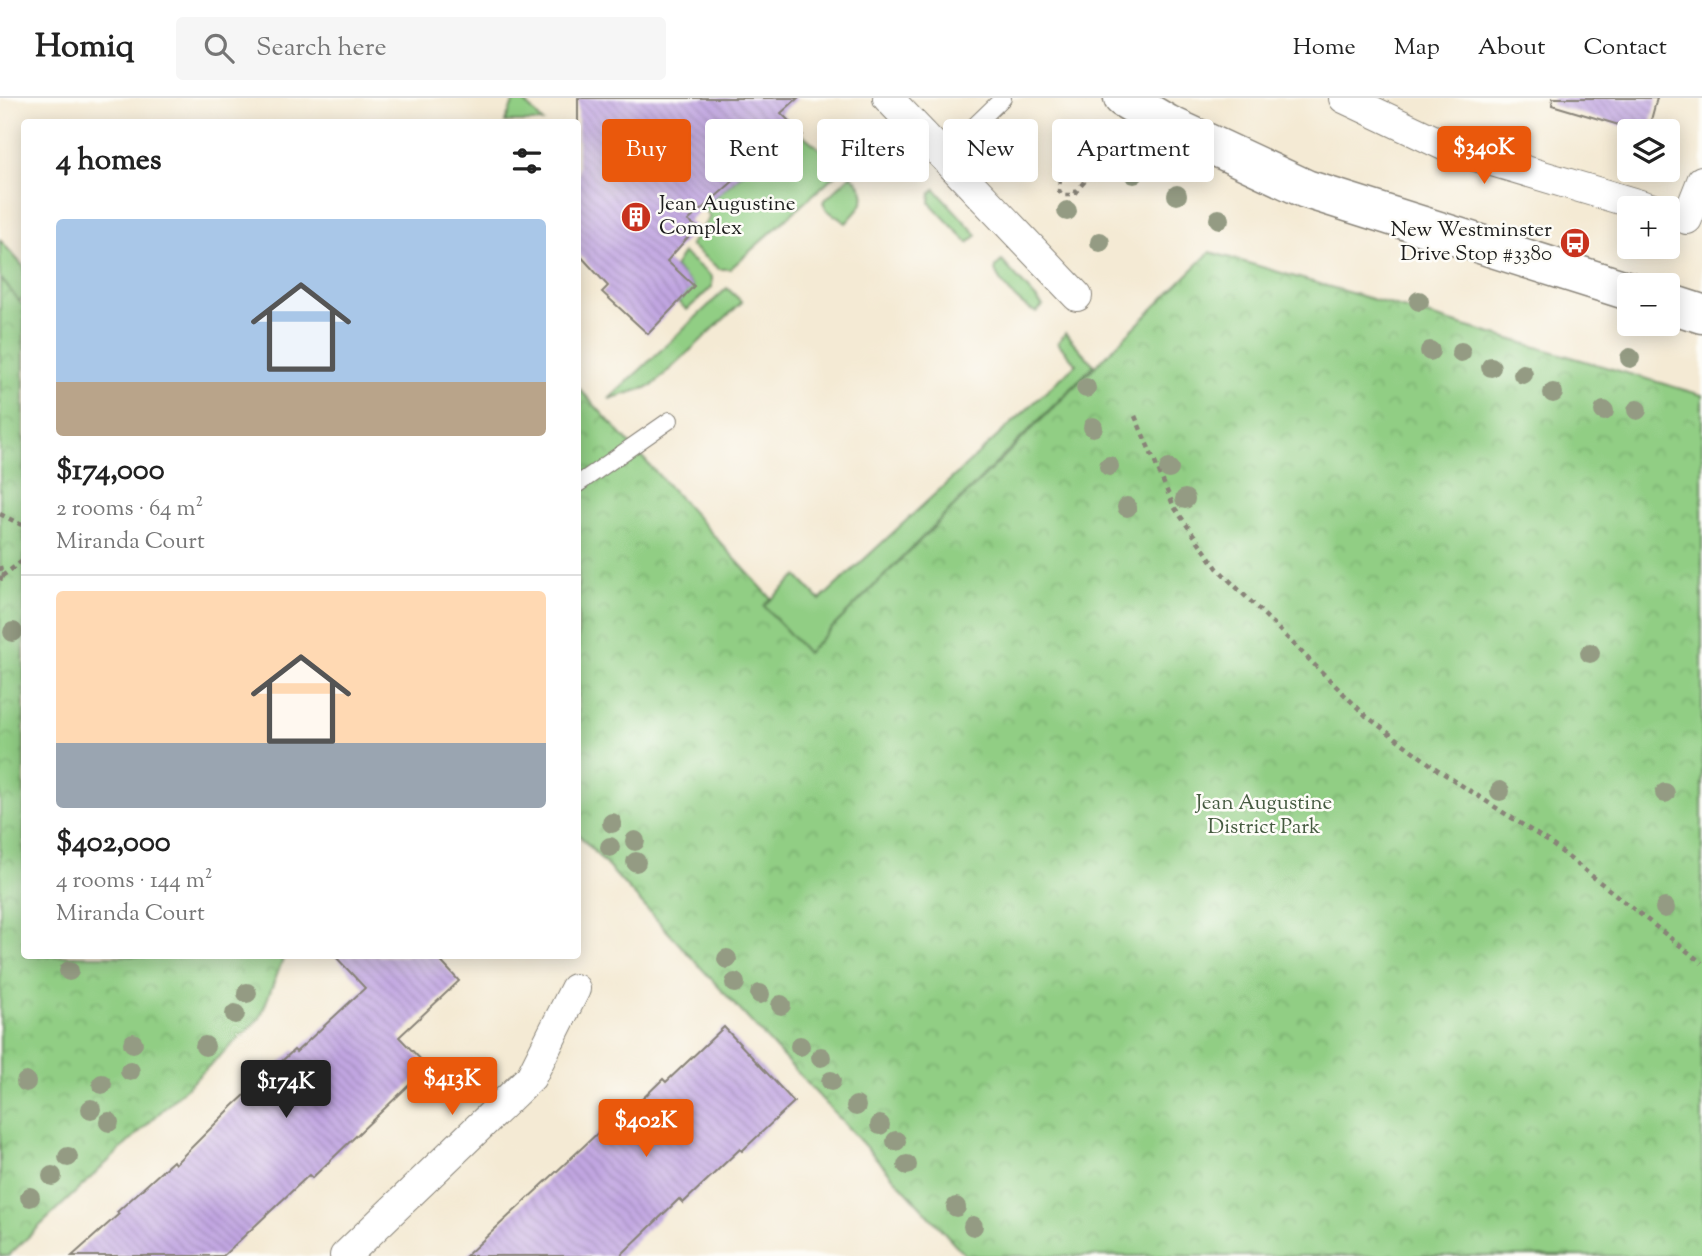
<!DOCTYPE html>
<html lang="en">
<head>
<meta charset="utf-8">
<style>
	:root { --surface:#fff; --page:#f6f6f6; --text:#222; --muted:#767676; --line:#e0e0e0; --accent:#ea580c }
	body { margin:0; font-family:"Sorts Mill Goudy",serif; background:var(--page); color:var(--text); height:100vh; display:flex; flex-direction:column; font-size:26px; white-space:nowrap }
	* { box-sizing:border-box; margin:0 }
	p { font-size:23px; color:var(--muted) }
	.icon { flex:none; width:38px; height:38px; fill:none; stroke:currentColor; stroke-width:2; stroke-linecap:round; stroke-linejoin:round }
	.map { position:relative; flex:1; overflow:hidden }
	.drawer { position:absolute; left:21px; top:21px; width:560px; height:840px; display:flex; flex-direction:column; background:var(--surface); border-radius:7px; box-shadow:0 4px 18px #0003 }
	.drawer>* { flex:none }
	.top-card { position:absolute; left:602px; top:21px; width:665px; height:63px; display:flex; gap:14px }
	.fabs { position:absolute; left:1617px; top:21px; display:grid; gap:14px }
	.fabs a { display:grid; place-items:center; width:63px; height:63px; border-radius:7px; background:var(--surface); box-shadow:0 4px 18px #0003; font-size:35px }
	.price { position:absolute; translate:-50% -60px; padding:0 16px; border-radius:7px; background:var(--accent); color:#fff; font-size:23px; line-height:46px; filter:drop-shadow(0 2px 4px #0008) }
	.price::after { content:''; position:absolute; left:50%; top:42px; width:21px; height:16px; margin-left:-10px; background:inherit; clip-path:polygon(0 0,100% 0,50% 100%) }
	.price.active { background:#222; color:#fff }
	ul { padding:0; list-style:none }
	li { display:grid; align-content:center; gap:14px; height:371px; padding:0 35px }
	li+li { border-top:2px solid var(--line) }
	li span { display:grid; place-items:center; height:217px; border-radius:7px; color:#555 }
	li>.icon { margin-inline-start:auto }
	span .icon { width:126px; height:126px; fill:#fffc; stroke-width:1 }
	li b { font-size:30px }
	h2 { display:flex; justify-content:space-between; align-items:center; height:84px; padding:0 35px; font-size:30px }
	.tag { padding:0 24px; border-radius:7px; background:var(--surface); box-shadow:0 4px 18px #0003; font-size:24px; line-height:63px }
	.tag.active { background:var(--accent); color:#fff }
	header { display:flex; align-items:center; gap:42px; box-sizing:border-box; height:98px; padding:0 35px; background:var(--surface); border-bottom:2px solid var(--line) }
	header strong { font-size:33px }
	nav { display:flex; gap:38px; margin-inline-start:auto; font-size:24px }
	.search { width:490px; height:63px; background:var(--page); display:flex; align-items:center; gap:18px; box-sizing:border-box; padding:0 24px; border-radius:7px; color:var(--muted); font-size:26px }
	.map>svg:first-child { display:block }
	.grass { fill:#91ce84; stroke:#567550; stroke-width:2 }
	.park { fill:url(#park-crowns); stroke:#567550; stroke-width:2 }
	.building { fill:url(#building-back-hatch) }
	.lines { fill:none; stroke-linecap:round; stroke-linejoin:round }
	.service-casing { stroke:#888378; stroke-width:18 }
	.minor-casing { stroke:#888378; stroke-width:32 }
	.tertiary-casing { stroke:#888378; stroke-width:41 }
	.path { stroke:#888378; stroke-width:4.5; stroke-dasharray:5 5; stroke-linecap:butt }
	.service { stroke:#fff; stroke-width:16 }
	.minor { stroke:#fff; stroke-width:30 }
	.tertiary { stroke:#fff; stroke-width:38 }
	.tree { fill:#949b83 }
	.labels { text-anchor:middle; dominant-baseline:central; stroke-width:5; stroke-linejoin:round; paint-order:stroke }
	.poi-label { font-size:21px; fill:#1c1c1c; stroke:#fdfcf7; text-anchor:start }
	.park-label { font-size:21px; fill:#455a40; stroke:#fdfcf7 }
</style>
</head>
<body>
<header>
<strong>Homiq</strong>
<div class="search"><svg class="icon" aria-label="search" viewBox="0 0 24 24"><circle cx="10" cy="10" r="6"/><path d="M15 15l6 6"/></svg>Search here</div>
<nav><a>Home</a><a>Map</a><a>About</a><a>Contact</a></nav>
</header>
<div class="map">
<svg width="1702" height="1158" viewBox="0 0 1702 1158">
	<defs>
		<pattern id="park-crowns" width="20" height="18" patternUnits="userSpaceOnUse" patternTransform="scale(1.75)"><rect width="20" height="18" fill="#91ce84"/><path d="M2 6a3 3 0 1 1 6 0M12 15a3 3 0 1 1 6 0" fill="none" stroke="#7cb071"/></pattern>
		<pattern id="building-back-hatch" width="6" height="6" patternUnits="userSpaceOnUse" patternTransform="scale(1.75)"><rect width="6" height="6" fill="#c1a6e1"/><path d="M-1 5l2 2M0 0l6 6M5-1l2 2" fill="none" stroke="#a58ec0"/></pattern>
	</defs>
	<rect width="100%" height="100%" fill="#fdfcf7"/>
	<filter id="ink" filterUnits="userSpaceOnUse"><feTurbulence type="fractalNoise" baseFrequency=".0143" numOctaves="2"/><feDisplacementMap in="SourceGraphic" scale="14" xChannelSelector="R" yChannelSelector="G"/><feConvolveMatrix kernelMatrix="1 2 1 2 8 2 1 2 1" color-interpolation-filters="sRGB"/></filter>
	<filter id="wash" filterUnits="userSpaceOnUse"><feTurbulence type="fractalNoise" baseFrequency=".00686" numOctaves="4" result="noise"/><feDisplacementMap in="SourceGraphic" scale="28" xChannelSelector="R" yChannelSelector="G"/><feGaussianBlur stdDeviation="1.57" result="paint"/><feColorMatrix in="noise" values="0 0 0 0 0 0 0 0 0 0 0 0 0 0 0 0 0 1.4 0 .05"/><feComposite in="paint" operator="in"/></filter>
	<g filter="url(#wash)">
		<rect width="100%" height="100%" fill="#f4ead4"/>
		<g class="grass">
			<polygon points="515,0 521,0 543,24 505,24"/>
			<polygon points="803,37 843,70 730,171 719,171 690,147 710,119 703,110 772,49 780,58"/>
			<path d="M 851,77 C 873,98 863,107 846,125 L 827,112 L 823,104 Z"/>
			<polygon points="935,91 977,137 968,145 930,105 931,95"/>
			<polygon points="0,142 24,169 24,199 16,207 0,186"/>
			<polygon points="683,155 712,179 712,189 687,212 678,204 693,188 674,169"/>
			<path d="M 1002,163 L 1043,208 L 1037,214 C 1024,212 994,181 995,169 Z"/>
			<polygon points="727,190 742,204 652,288 609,301"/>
			<polygon points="1065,235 1094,267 807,555 764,508 797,478 820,502 1076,266 1058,245"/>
		</g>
		<g class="park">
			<polygon points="1210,154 1702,297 1702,1158 966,1158 578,736 578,289 771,500 764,508 807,555"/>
			<polygon points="0,179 24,209 24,858 284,858 260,920 8,1158 0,1158"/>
		</g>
		<g id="blocks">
			<g class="building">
				<polygon points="578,0 798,0 781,15 803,37 780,59 772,49 688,123 697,129 667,163 694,188 648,236 602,194 608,188 578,155"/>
				<polygon points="1553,0 1657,0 1648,33 1639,33 1552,7"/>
				<polygon points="335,858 436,858 459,883 399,939 428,969 312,1080 309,1077 223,1158 72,1158 119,1116 117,1114 173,1063 175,1066 233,1008 294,952 296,954 365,890"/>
				<polygon points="724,929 794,1004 742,1053 740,1051 683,1105 679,1101 620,1158 466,1158 601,1032 605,1037 663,981 666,984"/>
			</g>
		</g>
	</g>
	<g filter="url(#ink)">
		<use href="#blocks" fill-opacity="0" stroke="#888378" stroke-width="2"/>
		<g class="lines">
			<g class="service-casing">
				<g id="service">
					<polyline points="943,58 1003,0"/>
					<polyline points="578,386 670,322"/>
				</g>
			</g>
			<g class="minor-casing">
				<g id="minor">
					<polyline points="888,0 1077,198"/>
					<polyline points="1344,0 1452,51 1650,110"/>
					<polyline points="1687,121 1702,83"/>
					<polyline points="345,1158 531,979 575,891"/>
				</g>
			</g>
			<g class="tertiary-casing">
				<g id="tertiary">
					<polyline points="1123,0 1167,26 1306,91 1629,193"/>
					<polyline points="1668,205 1702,216"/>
				</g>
			</g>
			<g class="path">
				<polygon points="1080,54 1084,84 1073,97 1063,97 1059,93 1060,80 1067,72 1069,62"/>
				<polyline points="1135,318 1174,409 1217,470 1366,618 1438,672 1549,744 1702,865"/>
				<polyline points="0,416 24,428"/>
				<polyline points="0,468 2,478 0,483"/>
				<polyline points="2,478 24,462"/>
			</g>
			<use href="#service" class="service"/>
			<use href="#minor" class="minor"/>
			<use href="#tertiary" class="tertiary"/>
		</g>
		<g class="tree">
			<circle cx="1023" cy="71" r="10"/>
			<circle cx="1134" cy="76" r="10"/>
			<circle cx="1177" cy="97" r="10"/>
			<circle cx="1067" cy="113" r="10"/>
			<circle cx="1219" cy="121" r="10"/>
			<circle cx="1100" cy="144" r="10"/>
			<circle cx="1419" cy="203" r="10"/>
			<circle cx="1430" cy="253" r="10"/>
			<circle cx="1461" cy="254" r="10"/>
			<circle cx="1630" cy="260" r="10"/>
			<circle cx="1491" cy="269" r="10"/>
			<circle cx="1523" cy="276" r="10"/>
			<circle cx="1086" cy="290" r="10"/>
			<circle cx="1553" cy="295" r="10"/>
			<circle cx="1637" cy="312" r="10"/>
			<circle cx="1604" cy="313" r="10"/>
			<circle cx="1093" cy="329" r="10"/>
			<circle cx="1109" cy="368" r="10"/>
			<circle cx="1169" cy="371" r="10"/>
			<circle cx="1185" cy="401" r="10"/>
			<circle cx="1127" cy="409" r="10"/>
			<circle cx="13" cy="534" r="10"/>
			<circle cx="1590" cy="555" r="10"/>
			<circle cx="1500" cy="693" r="10"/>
			<circle cx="1665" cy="695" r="10"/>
			<circle cx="612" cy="725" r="10"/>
			<circle cx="635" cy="743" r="10"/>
			<circle cx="610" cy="749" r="10"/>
			<circle cx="636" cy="764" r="10"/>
			<circle cx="1665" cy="810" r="10"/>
			<circle cx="727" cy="861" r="10"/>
			<circle cx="69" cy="873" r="10"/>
			<circle cx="735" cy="885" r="10"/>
			<circle cx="247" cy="895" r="10"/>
			<circle cx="760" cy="896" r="10"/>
			<circle cx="781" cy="907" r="10"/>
			<circle cx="235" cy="916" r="10"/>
			<circle cx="133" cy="945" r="10"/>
			<circle cx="205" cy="948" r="10"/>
			<circle cx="800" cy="948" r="10"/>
			<circle cx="821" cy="959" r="10"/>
			<circle cx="130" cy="973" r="10"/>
			<circle cx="831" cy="983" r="10"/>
			<circle cx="26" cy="984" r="10"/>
			<circle cx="102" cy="986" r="10"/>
			<circle cx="856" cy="1008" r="10"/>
			<circle cx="91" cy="1011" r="10"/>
			<circle cx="109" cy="1024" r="10"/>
			<circle cx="880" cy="1027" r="10"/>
			<circle cx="896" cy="1043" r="10"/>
			<circle cx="68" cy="1059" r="10"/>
			<circle cx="907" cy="1067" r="10"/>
			<circle cx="52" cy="1078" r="10"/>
			<circle cx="30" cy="1099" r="10"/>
			<circle cx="956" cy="1109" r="10"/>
			<circle cx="973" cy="1128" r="10"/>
		</g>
	</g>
	<defs>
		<g id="building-disc" transform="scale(1.575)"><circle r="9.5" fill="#c8321e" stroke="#fdfcf7"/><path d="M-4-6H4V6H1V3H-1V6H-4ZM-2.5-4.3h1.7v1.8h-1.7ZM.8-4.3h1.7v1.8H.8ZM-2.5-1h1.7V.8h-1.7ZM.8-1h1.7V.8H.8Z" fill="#fff"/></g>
		<g id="bus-disc" transform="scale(1.575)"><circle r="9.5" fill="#c8321e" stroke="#fdfcf7"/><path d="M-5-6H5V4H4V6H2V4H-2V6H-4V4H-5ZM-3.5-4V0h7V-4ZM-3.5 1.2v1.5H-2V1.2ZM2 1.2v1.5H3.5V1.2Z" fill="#fff"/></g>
	</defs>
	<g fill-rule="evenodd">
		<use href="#building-disc" x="636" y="119"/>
		<use href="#bus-disc" x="1575" y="145"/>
	</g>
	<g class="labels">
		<g class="poi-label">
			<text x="659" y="107">Jean Augustine<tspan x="659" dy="24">Complex</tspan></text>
			<text x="1552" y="133" text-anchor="end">New Westminster<tspan x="1552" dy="24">Drive Stop #3380</tspan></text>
		</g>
		<g class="park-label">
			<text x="1264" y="706">Jean Augustine<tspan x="1264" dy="24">District Park</tspan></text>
		</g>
	</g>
</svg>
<div class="fabs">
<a><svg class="icon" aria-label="layers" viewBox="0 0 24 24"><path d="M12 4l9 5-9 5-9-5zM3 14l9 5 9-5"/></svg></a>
<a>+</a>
<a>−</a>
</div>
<b class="price" style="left:1484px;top:88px">$340K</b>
<b class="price" style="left:452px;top:1019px">$413K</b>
<b class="price active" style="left:286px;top:1022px">$174K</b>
<b class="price" style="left:646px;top:1061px">$402K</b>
<div class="top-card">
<a class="tag active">Buy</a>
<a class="tag">Rent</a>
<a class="tag">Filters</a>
<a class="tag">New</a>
<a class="tag">Apartment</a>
</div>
<section class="drawer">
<h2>4 homes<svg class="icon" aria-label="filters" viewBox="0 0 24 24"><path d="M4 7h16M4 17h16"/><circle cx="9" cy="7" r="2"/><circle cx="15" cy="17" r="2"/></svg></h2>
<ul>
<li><span style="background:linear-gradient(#a9c7e8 75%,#b9a48a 0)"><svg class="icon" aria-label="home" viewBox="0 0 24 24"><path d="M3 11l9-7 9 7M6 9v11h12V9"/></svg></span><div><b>$174,000</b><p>2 rooms · 64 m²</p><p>Miranda Court</p></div></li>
<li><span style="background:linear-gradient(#ffd9b3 70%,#9aa5b1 0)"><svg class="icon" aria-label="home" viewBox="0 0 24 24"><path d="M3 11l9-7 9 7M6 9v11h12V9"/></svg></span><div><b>$402,000</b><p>4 rooms · 144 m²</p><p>Miranda Court</p></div></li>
</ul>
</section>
</div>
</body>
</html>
